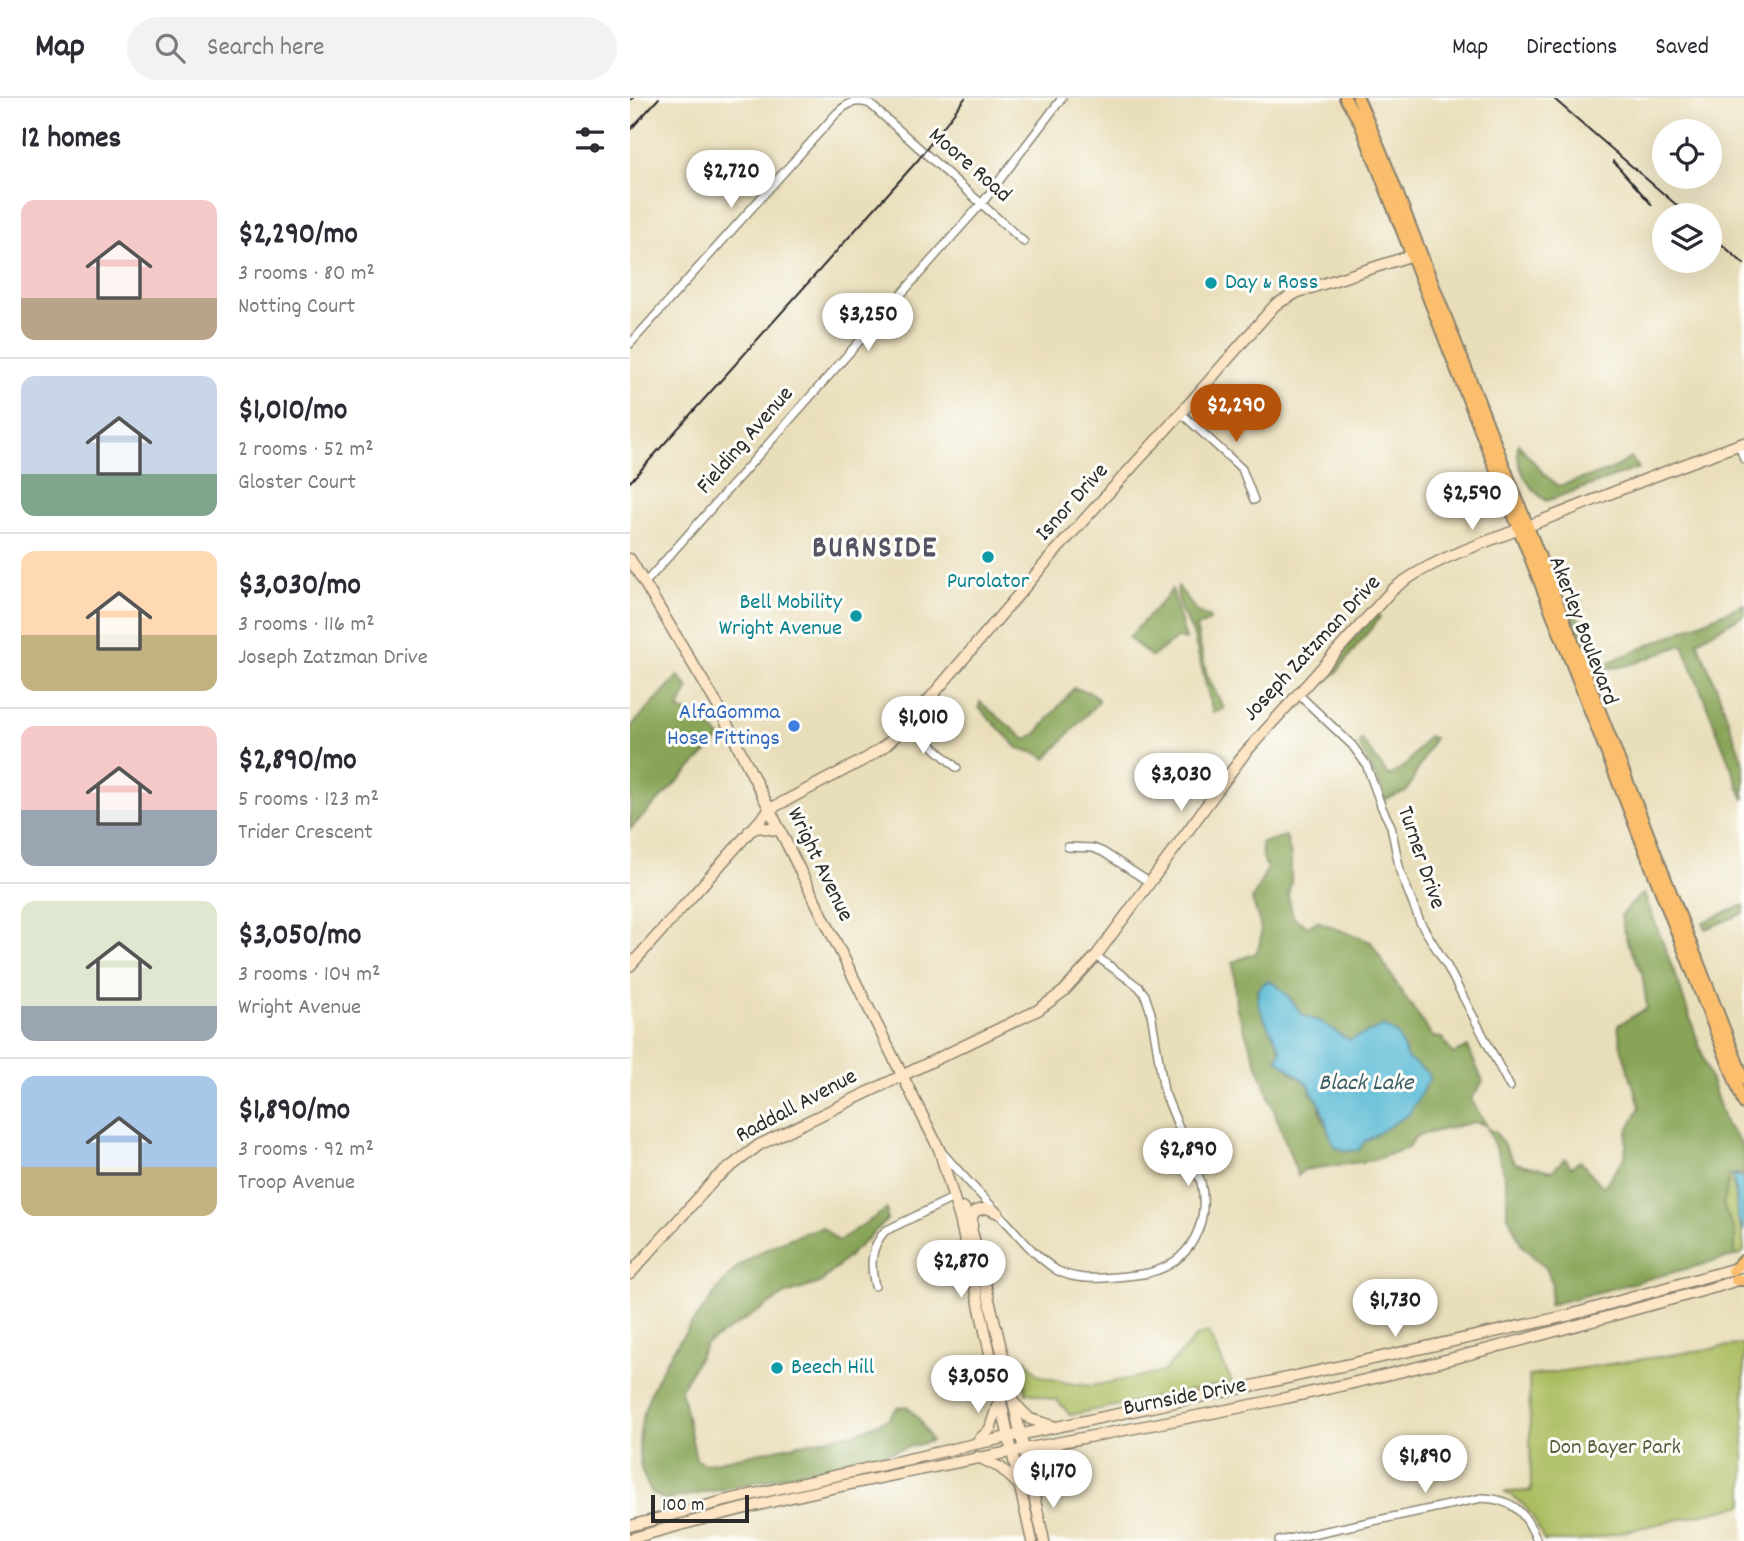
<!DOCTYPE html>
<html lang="en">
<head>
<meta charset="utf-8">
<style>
	:root { --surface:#fff; --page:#f2f2f3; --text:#2b2b33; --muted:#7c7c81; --line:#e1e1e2; --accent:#b45309 }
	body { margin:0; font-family:Dekko,sans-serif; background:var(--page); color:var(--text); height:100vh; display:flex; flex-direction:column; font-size:26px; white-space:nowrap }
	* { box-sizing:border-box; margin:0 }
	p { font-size:23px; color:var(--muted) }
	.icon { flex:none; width:38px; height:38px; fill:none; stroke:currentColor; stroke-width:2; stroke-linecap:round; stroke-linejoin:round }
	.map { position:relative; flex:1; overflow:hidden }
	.panel { display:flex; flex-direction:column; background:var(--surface); width:630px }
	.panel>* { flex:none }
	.tools { position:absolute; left:1022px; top:21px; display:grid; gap:14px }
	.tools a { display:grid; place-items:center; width:70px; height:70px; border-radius:50%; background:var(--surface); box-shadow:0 7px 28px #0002; font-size:35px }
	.scale { position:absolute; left:21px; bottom:18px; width:98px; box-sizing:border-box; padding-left:7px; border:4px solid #2b2b2b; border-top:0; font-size:19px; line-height:24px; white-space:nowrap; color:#2b2b2b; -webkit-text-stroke:5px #fdfcf7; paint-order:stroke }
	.price { position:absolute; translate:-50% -60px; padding:0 16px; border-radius:24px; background:#fff; color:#222; font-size:23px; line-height:46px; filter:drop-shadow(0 2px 4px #0008) }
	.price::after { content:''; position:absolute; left:50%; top:42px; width:21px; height:16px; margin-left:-10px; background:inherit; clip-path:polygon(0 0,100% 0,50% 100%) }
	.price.current { background:var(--accent); color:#fff }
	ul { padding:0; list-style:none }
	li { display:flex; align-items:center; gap:21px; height:175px; padding:0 21px }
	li+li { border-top:2px solid var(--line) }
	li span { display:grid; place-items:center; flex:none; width:196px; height:140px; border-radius:14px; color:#555 }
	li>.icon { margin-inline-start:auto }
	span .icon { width:84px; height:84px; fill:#fffc; stroke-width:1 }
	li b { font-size:30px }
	h2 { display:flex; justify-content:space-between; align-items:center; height:84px; padding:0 21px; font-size:30px }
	header { display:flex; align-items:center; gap:42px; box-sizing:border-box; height:98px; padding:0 35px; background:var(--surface); border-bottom:2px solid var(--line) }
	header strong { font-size:33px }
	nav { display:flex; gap:38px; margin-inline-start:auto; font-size:24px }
	.search { width:490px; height:63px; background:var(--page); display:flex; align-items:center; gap:18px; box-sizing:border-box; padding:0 24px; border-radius:38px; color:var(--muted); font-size:26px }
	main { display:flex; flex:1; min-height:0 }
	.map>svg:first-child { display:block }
	.green { fill:#abbd60; stroke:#6b7446; stroke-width:2 }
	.forest { fill:#88a456; stroke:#5a6840; stroke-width:2; fill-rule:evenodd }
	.water { fill:#56b9d5; stroke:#407280; stroke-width:2 }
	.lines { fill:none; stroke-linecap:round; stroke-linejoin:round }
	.street-casing { stroke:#8a8472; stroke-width:10 }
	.secondary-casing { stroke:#8a8472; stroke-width:13 }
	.primary-casing { stroke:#8a8472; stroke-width:14 }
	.street { stroke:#fff; stroke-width:7 }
	.secondary { stroke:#fde5c5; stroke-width:10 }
	.primary { stroke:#fabe6d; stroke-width:10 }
	.rail { stroke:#2b2b2b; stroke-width:2 }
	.culture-dot { fill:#0f9aa8; stroke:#fdfcf7; stroke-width:2.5 }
	.shop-dot { fill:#3f7fe0; stroke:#fdfcf7; stroke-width:2.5 }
	.labels { text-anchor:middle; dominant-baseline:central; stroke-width:6; stroke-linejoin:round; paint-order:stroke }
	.street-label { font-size:23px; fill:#2b2b2b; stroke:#fdfcf7 }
	.culture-label { font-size:23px; fill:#0d838f; stroke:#fdfcf7; text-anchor:start }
	.shop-label { font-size:23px; fill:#366cbe; stroke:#fdfcf7; text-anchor:end }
	.park-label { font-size:23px; fill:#585e3e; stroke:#fdfcf7 }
	.water-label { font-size:24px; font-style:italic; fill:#3a5d66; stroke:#fdfcf7 }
	.district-label { font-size:30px; font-weight:bold; letter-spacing:2px; fill:#565365; stroke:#fdfcf7 }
</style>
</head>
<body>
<header>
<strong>Map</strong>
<div class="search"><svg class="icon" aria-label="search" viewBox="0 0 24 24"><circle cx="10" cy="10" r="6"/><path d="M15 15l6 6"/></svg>Search here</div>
<nav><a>Map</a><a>Directions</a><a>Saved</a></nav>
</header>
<main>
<section class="panel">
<h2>12 homes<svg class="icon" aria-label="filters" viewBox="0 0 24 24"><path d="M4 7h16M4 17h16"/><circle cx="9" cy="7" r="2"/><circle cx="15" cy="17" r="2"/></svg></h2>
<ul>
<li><span style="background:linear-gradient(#f6c9c9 70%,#b9a48a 0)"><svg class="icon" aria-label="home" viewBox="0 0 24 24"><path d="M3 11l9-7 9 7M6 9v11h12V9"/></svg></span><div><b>$2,290/mo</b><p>3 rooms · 80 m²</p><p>Notting Court</p></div></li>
<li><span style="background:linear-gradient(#c9d6e8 70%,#7fa58c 0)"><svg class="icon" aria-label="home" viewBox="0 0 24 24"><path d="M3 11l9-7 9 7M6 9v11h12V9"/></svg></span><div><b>$1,010/mo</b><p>2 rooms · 52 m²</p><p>Gloster Court</p></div></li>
<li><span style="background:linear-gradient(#ffd9b3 60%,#c2b280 0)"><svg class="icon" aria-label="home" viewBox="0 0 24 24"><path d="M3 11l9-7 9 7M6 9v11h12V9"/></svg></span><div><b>$3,030/mo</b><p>3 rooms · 116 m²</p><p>Joseph Zatzman Drive</p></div></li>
<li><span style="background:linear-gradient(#f6c9c9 60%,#9aa5b1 0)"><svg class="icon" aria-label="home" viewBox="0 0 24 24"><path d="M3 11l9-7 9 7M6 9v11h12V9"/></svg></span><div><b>$2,890/mo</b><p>5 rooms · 123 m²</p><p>Trider Crescent</p></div></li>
<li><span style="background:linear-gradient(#dfe7d0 75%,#9aa5b1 0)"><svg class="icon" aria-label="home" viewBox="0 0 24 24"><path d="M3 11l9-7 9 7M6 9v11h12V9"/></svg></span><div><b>$3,050/mo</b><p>3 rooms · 104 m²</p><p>Wright Avenue</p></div></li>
<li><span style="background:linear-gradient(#a9c7e8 65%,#c2b280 0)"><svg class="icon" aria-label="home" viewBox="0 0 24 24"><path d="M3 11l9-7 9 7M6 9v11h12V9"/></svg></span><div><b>$1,890/mo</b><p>3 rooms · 92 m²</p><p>Troop Avenue</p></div></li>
</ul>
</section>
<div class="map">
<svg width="1114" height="1443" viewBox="0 0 1114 1443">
	<rect width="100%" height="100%" fill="#fdfcf7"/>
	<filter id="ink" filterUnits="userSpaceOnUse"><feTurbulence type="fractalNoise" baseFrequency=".0143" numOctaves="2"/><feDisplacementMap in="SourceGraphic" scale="14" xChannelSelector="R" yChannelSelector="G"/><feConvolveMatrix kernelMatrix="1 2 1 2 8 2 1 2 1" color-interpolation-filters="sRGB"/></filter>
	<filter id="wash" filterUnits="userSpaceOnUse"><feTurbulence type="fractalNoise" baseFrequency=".00686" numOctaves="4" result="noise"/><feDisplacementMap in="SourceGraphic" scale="28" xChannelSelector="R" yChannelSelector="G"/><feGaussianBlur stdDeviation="1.57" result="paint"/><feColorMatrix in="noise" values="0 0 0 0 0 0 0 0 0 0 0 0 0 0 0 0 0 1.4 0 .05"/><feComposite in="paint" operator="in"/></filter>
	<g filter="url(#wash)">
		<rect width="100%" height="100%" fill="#e9deba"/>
		<g class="green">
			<path d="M 1100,1076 L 1114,1076 L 1114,1084 L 1110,1078 L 1102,1084 C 1108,1096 1105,1107 1108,1119 C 1112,1135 1114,1136 1114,1154 L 1105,1158 L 1105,1134 L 1093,1108 Z"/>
			<path d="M 578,1234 L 602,1284 L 440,1317 L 427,1302 C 415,1302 408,1295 396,1295 L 394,1281 L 389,1266 L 396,1261 L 408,1277 L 437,1285 L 462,1288 L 533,1274 L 566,1239 Z"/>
			<path d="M 1114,1246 L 1114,1407 L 951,1443 L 914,1443 C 905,1421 897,1404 874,1394 L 901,1393 L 899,1278 Z"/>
		</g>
		<g class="forest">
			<path d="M 888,346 L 914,376 L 928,388 L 978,373 L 1001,360 L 1009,370 L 916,403 C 898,389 885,370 888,346 Z"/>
			<polygon points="548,488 566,513 579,519 580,523 566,529 577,577 594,611 583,615 563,535 551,512 547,495"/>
			<path d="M 542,491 L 556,542 L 547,540 L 522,559 L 499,540 C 512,522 530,509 542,491 Z"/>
			<path d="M 943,506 L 966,564 L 975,566 L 1114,506 L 1114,517 L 1067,543 L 1087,590 L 1114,667 L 1114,702 L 1053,547 C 1027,554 984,582 960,564 L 938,510 Z"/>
			<polygon points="746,515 750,519 706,575 688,589 685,585"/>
			<polygon points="48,578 59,590 48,612 64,615 91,640 0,731 0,630"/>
			<polygon points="444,590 462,595 469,603 416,661 409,656 388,650 349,610 350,604 396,642 407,635"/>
			<polygon points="798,638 804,640 777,693 754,702 749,685 729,648 731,641 759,678 776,667"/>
			<path d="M 656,738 L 661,758 L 661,785 L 658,797 L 663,819 L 678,829 L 687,823 L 741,844 L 769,890 L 803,939 L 812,940 L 823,956 L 838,949 L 853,984 L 841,1001 L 860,1033 L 865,1033 L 885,1065 L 922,1073 L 935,1060 L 941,1069 L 950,1063 L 973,1089 L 995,1059 L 997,1034 L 1010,1009 L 991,949 L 988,927 L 1017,910 L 1012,874 L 997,844 L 991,818 L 1006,801 L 1014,796 L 1048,884 L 1096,1027 C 1114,1046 1114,1048 1114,1076 L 1100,1076 L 1093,1108 L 1105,1134 L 1105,1158 L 919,1207 L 922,1185 L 916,1170 L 892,1148 L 877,1115 L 877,1091 L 872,1067 L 856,1027 L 845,1024 L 786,1038 L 778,1050 L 744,1062 L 674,1072 L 668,1078 L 606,909 L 603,864 L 626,855 C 636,835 629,822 622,802 L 637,771 L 632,756 L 631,745 ZM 627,892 L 658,897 L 672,917 L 677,920 L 689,922 L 705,936 L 720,942 L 754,928 L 775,952 L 776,960 L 798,975 L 779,1016 L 733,1044 L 729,1052 L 705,1049 L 690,1014 L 690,1005 L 681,995 L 679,987 L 663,976 L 651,964 C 651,937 628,920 627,892 Z"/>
			<polygon points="1114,807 1114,815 1076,831 1073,824"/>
			<path d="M 257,1111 L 257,1122 L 190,1185 L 156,1196 L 76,1246 L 51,1291 L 66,1361 L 74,1366 L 228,1334 L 258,1321 L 267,1310 L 277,1308 L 289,1321 L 301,1343 L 231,1362 L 104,1389 L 35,1402 L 22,1395 C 18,1387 13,1378 11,1370 C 0,1311 39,1253 75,1209 C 85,1196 96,1178 109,1168 C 135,1149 162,1138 192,1129 L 208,1143 Z"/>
		</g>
		<g class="water">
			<path d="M 639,883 C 655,890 660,902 671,915 C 677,922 684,920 691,924 C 702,930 708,937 720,942 L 754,928 L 768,937 L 777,960 L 798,975 L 799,982 L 779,1016 L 734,1044 L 729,1052 L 716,1053 L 705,1049 C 698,1035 695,1021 690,1006 C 687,999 681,996 679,987 L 647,961 L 651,952 C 644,935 610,892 639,883 Z"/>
			<polygon points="1102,1078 1110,1078 1114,1084 1114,1133 1107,1118 1106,1092"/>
		</g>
	</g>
	<g filter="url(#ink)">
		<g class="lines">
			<g class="street-casing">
				<g id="street">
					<path d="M 0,246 L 206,16 C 216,6 226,0 240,6 L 394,144"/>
					<polyline points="551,315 612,371 624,402"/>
					<polyline points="1109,347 1114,361"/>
					<polyline points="15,485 353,104 432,0"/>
					<polyline points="667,595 722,647 736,666 752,710 761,728 770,773 790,824 817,868 880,989"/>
					<polyline points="278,626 327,670"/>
					<polyline points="438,749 463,750 473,754 519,784"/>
					<path d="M 312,1054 C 334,1080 358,1104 381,1129 C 395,1145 410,1162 428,1173 C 446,1182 467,1181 486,1179 C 497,1178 508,1177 518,1175 C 561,1165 580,1125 571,1084 L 534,993 L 521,915 L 515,897 L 509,889 L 466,858"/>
					<path d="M 245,1188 C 240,1167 240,1150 255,1133 L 325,1099"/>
					<path d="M 649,1443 L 852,1400 C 884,1401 896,1415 907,1443"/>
				</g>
			</g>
			<g class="secondary-casing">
				<g id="secondary">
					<polyline points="0,461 88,608 309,1051 330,1121 402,1443"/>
					<polyline points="119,733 129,729 151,733"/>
					<polyline points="0,868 140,711 237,660 256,647 278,626 424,455 551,315 645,207 668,194 789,155"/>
					<polyline points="334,1110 343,1137 375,1266 414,1443"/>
					<polyline points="342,1129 342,1119 345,1113 357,1110 368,1115"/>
					<path d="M 0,1176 L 86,1080 L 129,1047 L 408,912 L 434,893 L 466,858 L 615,655 L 762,492 C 800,461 857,444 903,426 C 973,399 1043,369 1114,345"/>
					<polyline points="385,1306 400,1321 426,1329"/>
					<polyline points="345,1346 360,1331 370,1299"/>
					<polyline points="348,1359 371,1370 390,1388"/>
					<polyline points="403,1384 411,1357 428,1346"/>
					<polyline points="0,1428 94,1403 345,1346 626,1287 940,1217 1110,1169"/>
					<path d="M 0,1441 C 212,1379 431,1347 646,1302 C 794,1271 940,1229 1086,1189 L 1113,1180"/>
				</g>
			</g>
			<g class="primary-casing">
				<g id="primary">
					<polyline points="715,0 729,23 1114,1006"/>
					<polyline points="728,0 751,53 1114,981"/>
					<polyline points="1103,1172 1114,1162"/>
					<polyline points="1106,1182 1114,1182"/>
				</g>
			</g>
			<use href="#street" class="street"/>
			<use href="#secondary" class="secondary"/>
			<use href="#primary" class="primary"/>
			<g class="rail">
				<polyline points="923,0 1058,117"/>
				<polyline points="0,2 3,0"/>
				<polyline points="0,32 29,0"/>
				<polyline points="983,63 1022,107"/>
				<polyline points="1080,136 1114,166"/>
				<polyline points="0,384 288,62 335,0"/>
			</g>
		</g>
	</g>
	<g class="culture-dot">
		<circle cx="581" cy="185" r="7"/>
		<circle cx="358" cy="459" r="7"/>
		<circle cx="226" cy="518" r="7"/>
		<circle cx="147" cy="1270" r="7"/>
	</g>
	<circle class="shop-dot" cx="164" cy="628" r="7"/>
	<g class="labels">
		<g class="street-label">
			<text transform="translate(339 68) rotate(41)">Moore Road</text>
			<text transform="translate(116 343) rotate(-49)">Fielding Avenue</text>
			<text transform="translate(443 405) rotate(-48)">Isnor Drive</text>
			<text transform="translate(952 533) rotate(69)">Akerley Boulevard</text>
			<text transform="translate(683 551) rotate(-47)">Joseph Zatzman Drive</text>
			<text transform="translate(790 760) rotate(71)">Turner Drive</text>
			<text transform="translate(189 767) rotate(64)">Wright Avenue</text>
			<text transform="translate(167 1009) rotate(-28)">Raddall Avenue</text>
			<text transform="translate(555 1300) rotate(-11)">Burnside Drive</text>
		</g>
		<g class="culture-label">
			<text x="595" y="185">Day &amp; Ross</text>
			<text x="358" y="484" text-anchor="middle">Purolator</text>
			<text x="212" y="505" text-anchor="end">Bell Mobility<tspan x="212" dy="26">Wright Avenue</tspan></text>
			<text x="161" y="1270">Beech Hill</text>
		</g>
		<g class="shop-label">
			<text x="150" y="615">AlfaGomma<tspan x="150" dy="26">Hose Fittings</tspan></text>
		</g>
		<g class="park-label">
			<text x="985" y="1350">Don Bayer Park</text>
		</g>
		<g class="water-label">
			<text x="736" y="986">Black Lake</text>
		</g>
		<g class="district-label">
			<text x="245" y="452">BURNSIDE</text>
		</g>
	</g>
</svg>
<div class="tools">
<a><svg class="icon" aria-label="locate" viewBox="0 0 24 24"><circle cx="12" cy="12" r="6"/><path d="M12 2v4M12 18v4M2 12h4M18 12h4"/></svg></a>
<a><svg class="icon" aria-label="layers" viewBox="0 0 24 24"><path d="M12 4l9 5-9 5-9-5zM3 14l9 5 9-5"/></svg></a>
</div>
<div class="scale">100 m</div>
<b class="price" style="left:101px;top:112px">$2,720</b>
<b class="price" style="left:238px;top:255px">$3,250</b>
<b class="price current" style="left:606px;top:346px">$2,290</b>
<b class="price" style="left:842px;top:434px">$2,590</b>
<b class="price" style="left:293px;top:658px">$1,010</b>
<b class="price" style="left:551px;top:715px">$3,030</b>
<b class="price" style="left:558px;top:1090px">$2,890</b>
<b class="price" style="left:331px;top:1202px">$2,870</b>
<b class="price" style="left:765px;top:1241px">$1,730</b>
<b class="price" style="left:348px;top:1317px">$3,050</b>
<b class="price" style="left:795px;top:1397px">$1,890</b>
<b class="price" style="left:423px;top:1412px">$1,170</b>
</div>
</main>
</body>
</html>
